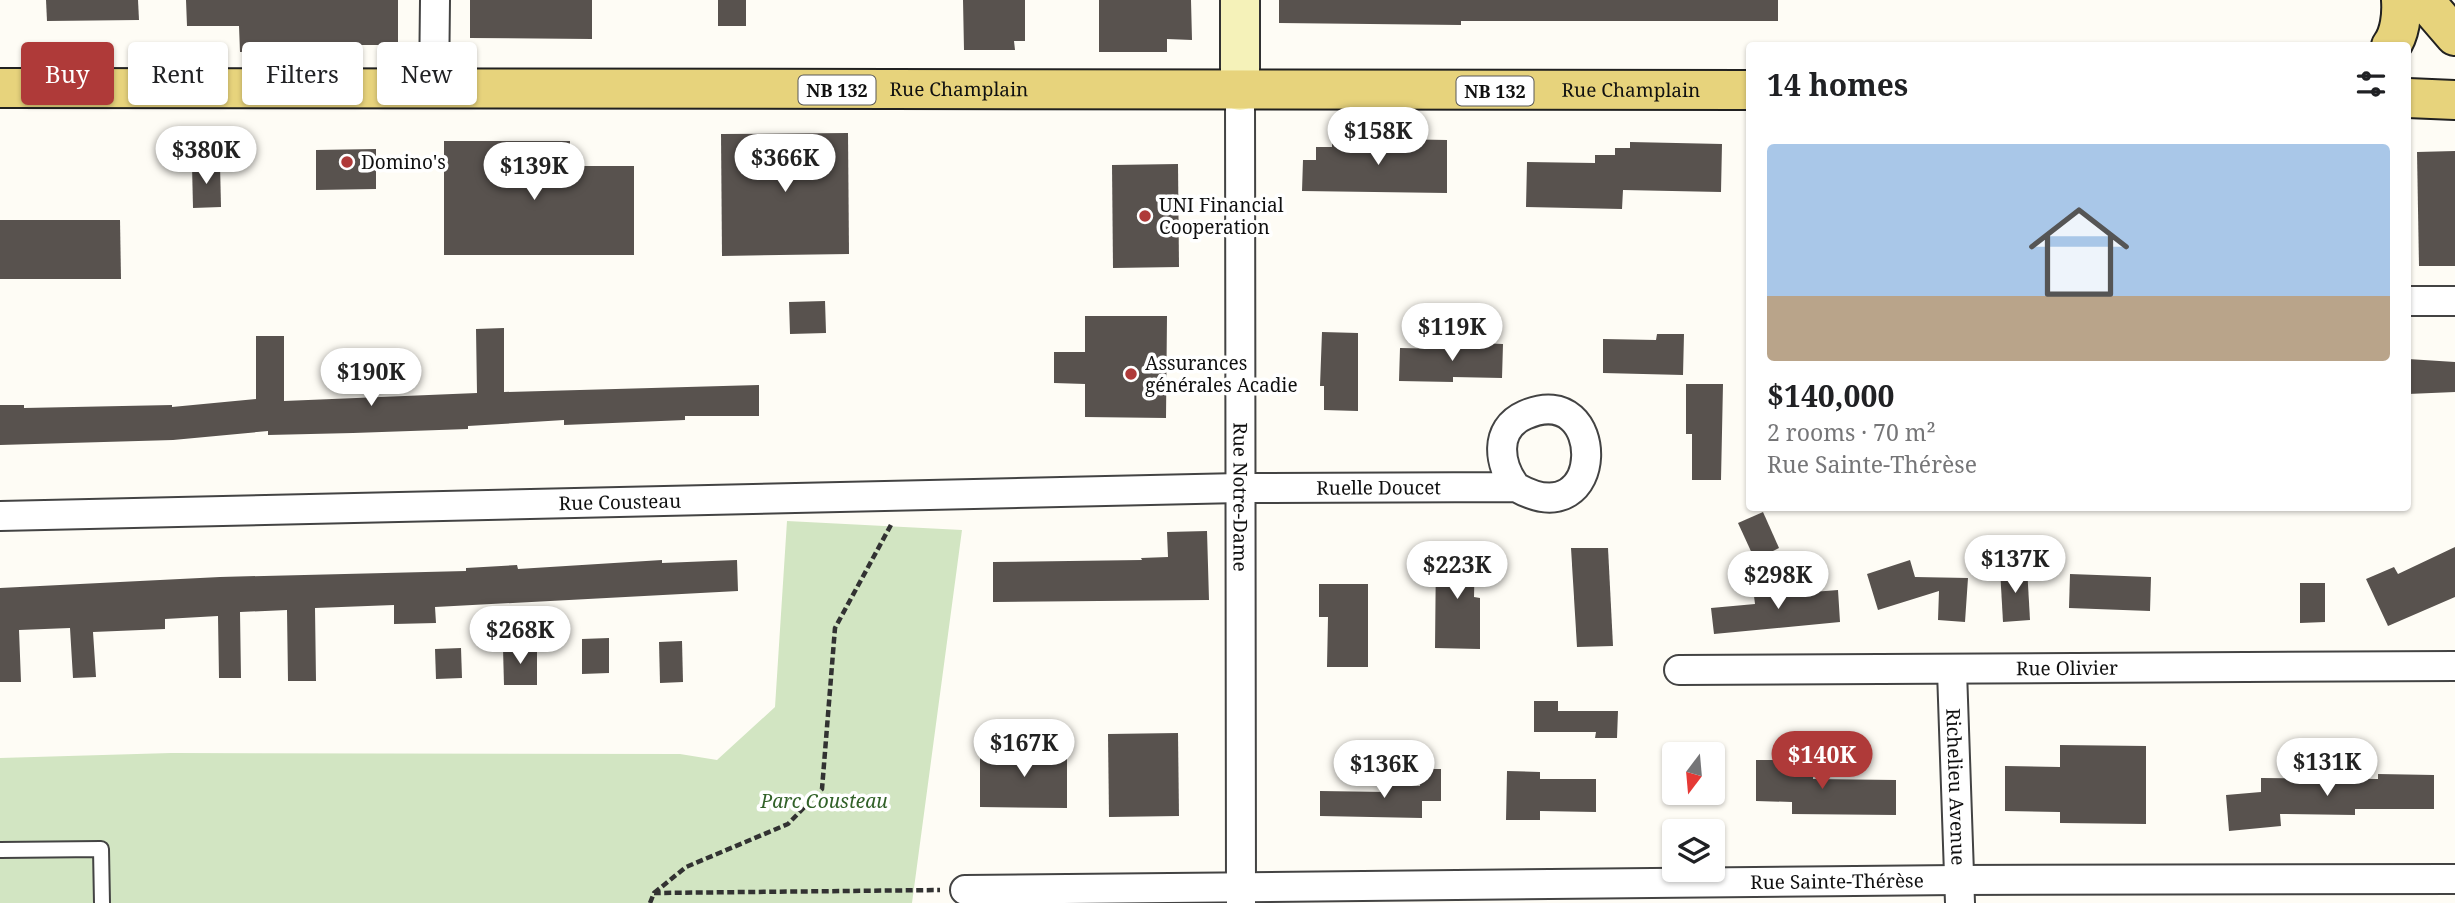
<!DOCTYPE html>
<html lang="en">
<head>
<meta charset="utf-8">
<style>
	:root { --surface:#fff; --page:#f6f6f6; --text:#202124; --muted:#757577; --line:#e0e0e0; --accent:#af3a39 }
	body { margin:0; font-family:"Noto Serif",serif; background:var(--page); color:var(--text); height:100vh; display:flex; flex-direction:column; font-size:26px; white-space:nowrap }
	* { box-sizing:border-box; margin:0 }
	p { font-size:23px; color:var(--muted) }
	.icon { flex:none; width:38px; height:38px; fill:none; stroke:currentColor; stroke-width:2; stroke-linecap:round; stroke-linejoin:round }
	.map { position:relative; flex:1; overflow:hidden }
	.details { position:absolute; left:1746px; top:42px; width:665px; height:469px; display:flex; flex-direction:column; background:var(--surface); border-radius:7px; box-shadow:0 2px 5px #0004 }
	.details>* { flex:none }
	.guide { position:absolute; left:21px; top:42px; width:665px; height:63px; display:flex; gap:14px }
	.needle { width:46px; rotate:196deg }
	.tools { position:absolute; left:1662px; top:742px; display:grid; gap:14px }
	.tools a { display:grid; place-items:center; width:63px; height:63px; border-radius:7px; background:var(--surface); box-shadow:0 2px 5px #0004; font-size:35px }
	.price { position:absolute; translate:-50% -60px; padding:0 16px; border-radius:24px; background:#fff; color:#222; font-size:23px; line-height:46px; filter:drop-shadow(0 2px 4px #0008) }
	.price::after { content:''; position:absolute; left:50%; top:42px; width:21px; height:16px; margin-left:-10px; background:inherit; clip-path:polygon(0 0,100% 0,50% 100%) }
	.price.active { background:var(--accent); color:#fff }
	ul { padding:0; list-style:none }
	li { display:grid; align-content:center; gap:14px; height:371px; padding:0 21px }
	li+li { border-top:2px solid var(--line) }
	li span { display:grid; place-items:center; height:217px; border-radius:7px; color:#555 }
	li>.icon { margin-inline-start:auto }
	span .icon { width:126px; height:126px; fill:#fffc; stroke-width:1 }
	li b { font-size:30px }
	h2 { display:flex; justify-content:space-between; align-items:center; height:84px; padding:0 21px; font-size:30px }
	.tag { padding:0 24px; border-radius:7px; background:var(--surface); box-shadow:0 2px 5px #0004; font-size:24px; line-height:63px }
	.tag.active { background:var(--accent); color:#fff }
	.map>svg:first-child { display:block }
	.green { fill:#d2e5c2 }
	.building { fill:#58524e }
	.lines { fill:none; stroke-linecap:round; stroke-linejoin:round }
	.lane-casing { stroke:#434343; stroke-width:18 }
	.street-casing { stroke:#434343; stroke-width:32 }
	.secondary-casing { stroke:#323232; stroke-width:42 }
	.primary-casing { stroke:#212121; stroke-width:42 }
	.path { stroke:#323232; stroke-width:4.5; stroke-dasharray:7 3.5; stroke-linecap:butt }
	.lane { stroke:#fff; stroke-width:14 }
	.street { stroke:#fff; stroke-width:28 }
	.secondary { stroke:#f5f2b9; stroke-width:38 }
	.primary { stroke:#e7d37c; stroke-width:38 }
	.poi-dot { fill:#af3a39; stroke:#fff; stroke-width:2.5 }
	.labels { text-anchor:middle; dominant-baseline:central; stroke-width:7; stroke-linejoin:round; paint-order:stroke }
	.shield { fill:#fff; stroke:#585858; stroke-width:2 }
	.shield-label { font-size:18px; font-weight:bold; fill:#101010 }
	.street-label { font-size:19px; fill:#101010; stroke:#fff }
	.poi-label { font-size:19px; fill:#101010; stroke:#fff; text-anchor:start }
	.park-label { font-size:19px; font-style:italic; fill:#316128; stroke:#fff }
</style>
</head>
<body>
<div class="map">
<svg width="2455" height="903" viewBox="0 0 2455 903">
	<rect width="100%" height="100%" fill="#fefcf5"/>
	<polygon class="green" points="787,521 962,530 912,903 0,903 0,758 171,753 680,754 717,760 775,707"/>
	<g class="building">
		<polygon points="46,0 138,0 139,20 47,21"/>
		<polygon points="186,0 398,0 398,45 279,45 279,50 240,52 239,26 187,26"/>
		<polygon points="470,0 592,0 592,39 470,38"/>
		<rect x="718" y="0" width="28" height="26"/>
		<polygon points="963,0 1025,0 1025,41 1014,41 1015,50 964,50"/>
		<polygon points="1099,0 1191,0 1192,40 1167,39 1167,52 1099,52"/>
		<polygon points="1279,0 1778,0 1778,21 1461,21 1461,25 1279,23"/>
		<polygon points="848,133 849,254 722,256 721,134"/>
		<polygon points="1332,138 1447,140 1447,193 1302,191 1303,160 1316,160 1316,147 1332,147"/>
		<polygon points="444,141 570,141 570,166 634,166 634,255 444,255"/>
		<polygon points="1630,142 1722,144 1721,192 1623,190 1622,209 1526,207 1527,162 1595,163 1595,155 1615,155 1615,148 1630,148"/>
		<polygon points="376,149 376,189 316,190 316,150"/>
		<polygon points="2455,151 2455,266 2419,266 2417,152"/>
		<polygon points="220,164 221,207 193,208 192,165"/>
		<polygon points="1178,164 1179,267 1113,268 1112,165"/>
		<polygon points="0,220 120,220 121,279 0,279"/>
		<polygon points="825,301 826,333 790,334 789,302"/>
		<polygon points="1085,316 1167,316 1166,418 1085,417 1085,384 1054,383 1054,352 1085,352"/>
		<polygon points="504,328 504,392 759,385 759,416 685,416 685,420 564,425 564,420 468,426 468,429 353,433 268,435 268,431 173,440 0,445 0,405 24,405 24,408 172,405 172,407 256,399 256,336 284,336 284,401 477,393 476,329"/>
		<polygon points="1322,332 1358,333 1358,411 1324,410 1324,386 1320,386"/>
		<polygon points="1657,334 1684,334 1683,375 1603,373 1603,339 1656,340"/>
		<polygon points="1451,342 1503,344 1502,378 1453,377 1453,382 1399,381 1400,348 1451,349"/>
		<polygon points="2408,359 2455,362 2455,392 2408,394"/>
		<polygon points="1686,384 1723,384 1721,480 1692,480 1692,434 1686,434"/>
		<polygon points="1763,512 1779,548 1755,560 1738,523"/>
		<polygon points="1207,531 1209,600 993,602 993,562 1142,560 1141,558 1168,557 1167,532"/>
		<polygon points="2455,547 2455,597 2388,626 2366,579 2394,567 2398,574"/>
		<polygon points="1571,548 1608,548 1613,646 1577,647"/>
		<polygon points="1436,551 1475,551 1474,597 1480,598 1480,649 1435,648"/>
		<polygon points="662,560 662,563 737,560 738,591 435,607 436,623 394,624 394,605 315,608 316,681 288,681 287,610 240,612 241,678 219,678 218,616 165,619 165,629 93,632 96,677 73,678 70,628 19,630 21,682 0,682 0,588 220,577 466,571 466,568 517,565 518,569"/>
		<polygon points="1910,560 1915,577 1968,578 1965,622 1938,620 1939,591 1878,610 1867,574"/>
		<polygon points="2027,567 2030,620 2003,622 2000,569"/>
		<polygon points="2070,574 2151,577 2150,611 2069,608"/>
		<polygon points="2300,583 2325,583 2325,622 2300,623"/>
		<polygon points="1319,584 1368,584 1368,667 1327,667 1328,617 1319,617"/>
		<polygon points="1775,586 1775,595 1838,590 1840,622 1714,634 1711,608 1755,604 1753,588"/>
		<polygon points="609,638 609,673 582,674 582,639"/>
		<polygon points="682,641 683,682 660,683 659,642"/>
		<polygon points="537,647 537,685 504,685 503,648"/>
		<polygon points="461,648 462,678 436,679 435,649"/>
		<polygon points="1534,701 1558,701 1558,711 1618,711 1617,738 1595,738 1596,732 1534,732"/>
		<polygon points="1178,733 1179,816 1109,817 1108,734"/>
		<polygon points="2060,745 2146,746 2146,824 2060,823 2060,812 2005,811 2005,766 2060,767"/>
		<polygon points="980,751 1067,752 1067,808 980,807"/>
		<polygon points="1756,760 1813,760 1813,779 1896,780 1896,815 1792,814 1792,802 1756,801"/>
		<polygon points="1420,769 1441,769 1441,801 1422,801 1422,818 1320,816 1320,791 1387,792 1387,786 1420,786"/>
		<polygon points="1507,771 1540,772 1540,779 1596,779 1596,812 1540,811 1540,820 1506,820"/>
		<polygon points="2378,774 2434,775 2434,809 2355,809 2355,815 2280,814 2281,826 2229,831 2226,795 2261,792 2261,778 2378,779"/>
	</g>
	<g class="lines">
		<g class="lane-casing">
			<polyline id="lane" points="0,850 101,849 102,903"/>
		</g>
		<g class="street-casing">
			<g id="street">
				<polyline points="434,89 435,0"/>
				<path id="s1" d="M 1240,91 L 1241,903"/>
				<polyline points="2408,301 2455,301"/>
				<path id="s2" d="M 0,516 L 1240,488 L 1516,487 C 1608,539 1608,378 1525,415 C 1493,429 1499,465 1516,487"/>
				<path id="s3" d="M 1679,670 L 2455,666"/>
				<path id="s4" d="M 1952,671 L 1960,903"/>
				<path id="s5" d="M 965,890 L 1957,880 L 2455,879"/>
			</g>
		</g>
		<g class="secondary-casing">
			<polyline id="secondary" points="1240,91 1240,0"/>
		</g>
		<g class="primary-casing">
			<g id="primary">
				<polyline points="2424,0 2455,36"/>
				<path d="M 2391,46 C 2400,34 2402,15 2401,0"/>
				<path id="s6" d="M 0,88 L 1750,90"/>
				<polyline points="2408,98 2455,100"/>
			</g>
		</g>
		<g class="path">
			<polyline points="654,893 686,867 788,824 822,789 835,628 892,523"/>
			<polyline points="650,903 654,893 940,890"/>
		</g>
		<use href="#lane" class="lane"/>
		<use href="#street" class="street"/>
		<use href="#secondary" class="secondary"/>
		<use href="#primary" class="primary"/>
	</g>
	<g class="poi-dot">
		<circle cx="347" cy="162" r="7"/>
		<circle cx="1145" cy="216" r="7"/>
		<circle cx="1131" cy="374" r="7"/>
	</g>
	<g class="labels">
		<g class="shield">
			<rect x="798.5" y="75.5" width="77" height="29" rx="5"/>
			<rect x="1456.5" y="76.5" width="77" height="29" rx="5"/>
		</g>
		<g class="shield-label">
			<text x="837" y="90">NB 132</text>
			<text x="1495" y="91">NB 132</text>
		</g>
		<g class="street-label">
			<text stroke="none"><textPath href="#s6" startOffset="959">Rue Champlain</textPath></text>
			<text stroke="none"><textPath href="#s6" startOffset="1631">Rue Champlain</textPath></text>
			<text stroke="none"><textPath href="#s2" startOffset="1379">Ruelle Doucet</textPath></text>
			<text stroke="none"><textPath href="#s1" startOffset="406">Rue Notre-Dame</textPath></text>
			<text stroke="none"><textPath href="#s2" startOffset="620">Rue Cousteau</textPath></text>
			<text stroke="none"><textPath href="#s3" startOffset="388">Rue Olivier</textPath></text>
			<text stroke="none"><textPath href="#s4" startOffset="116">Richelieu Avenue</textPath></text>
			<text stroke="none"><textPath href="#s5" startOffset="872">Rue Sainte-Thérèse</textPath></text>
		</g>
		<g class="poi-label">
			<text x="361" y="162">Domino's</text>
			<text x="1159" y="205">UNI Financial<tspan x="1159" dy="22">Cooperation</tspan></text>
			<text x="1145" y="363">Assurances<tspan x="1145" dy="22">générales Acadie</tspan></text>
		</g>
		<g class="park-label">
			<text x="824" y="801">Parc Cousteau</text>
		</g>
	</g>
</svg>
<div class="tools">
<a><svg class="needle" viewBox="-14 -14 28 28"><path d="M0-13l5 13h-10z" fill="#e53935"/><path d="M0 13l5-13h-10z" fill="#757577"/></svg></a>
<a><svg class="icon" aria-label="layers" viewBox="0 0 24 24"><path d="M12 4l9 5-9 5-9-5zM3 14l9 5 9-5"/></svg></a>
</div>
<b class="price" style="left:1378px;top:167px">$158K</b>
<b class="price" style="left:206px;top:186px">$380K</b>
<b class="price" style="left:785px;top:194px">$366K</b>
<b class="price" style="left:534px;top:202px">$139K</b>
<b class="price" style="left:1452px;top:363px">$119K</b>
<b class="price" style="left:371px;top:408px">$190K</b>
<b class="price" style="left:2015px;top:595px">$137K</b>
<b class="price" style="left:1457px;top:601px">$223K</b>
<b class="price" style="left:1778px;top:611px">$298K</b>
<b class="price" style="left:520px;top:666px">$268K</b>
<b class="price" style="left:1024px;top:779px">$167K</b>
<b class="price active" style="left:1822px;top:791px">$140K</b>
<b class="price" style="left:2327px;top:798px">$131K</b>
<b class="price" style="left:1384px;top:800px">$136K</b>
<div class="guide">
<a class="tag active">Buy</a>
<a class="tag">Rent</a>
<a class="tag">Filters</a>
<a class="tag">New</a>
</div>
<section class="details">
<h2>14 homes<svg class="icon" aria-label="filters" viewBox="0 0 24 24"><path d="M4 7h16M4 17h16"/><circle cx="9" cy="7" r="2"/><circle cx="15" cy="17" r="2"/></svg></h2>
<ul>
<li><span style="background:linear-gradient(#a9c7e8 70%,#b9a48a 0)"><svg class="icon" aria-label="home" viewBox="0 0 24 24"><path d="M3 11l9-7 9 7M6 9v11h12V9"/></svg></span><div><b>$140,000</b><p>2 rooms · 70 m²</p><p>Rue Sainte-Thérèse</p></div></li>
</ul>
</section>
</div>
</body>
</html>
